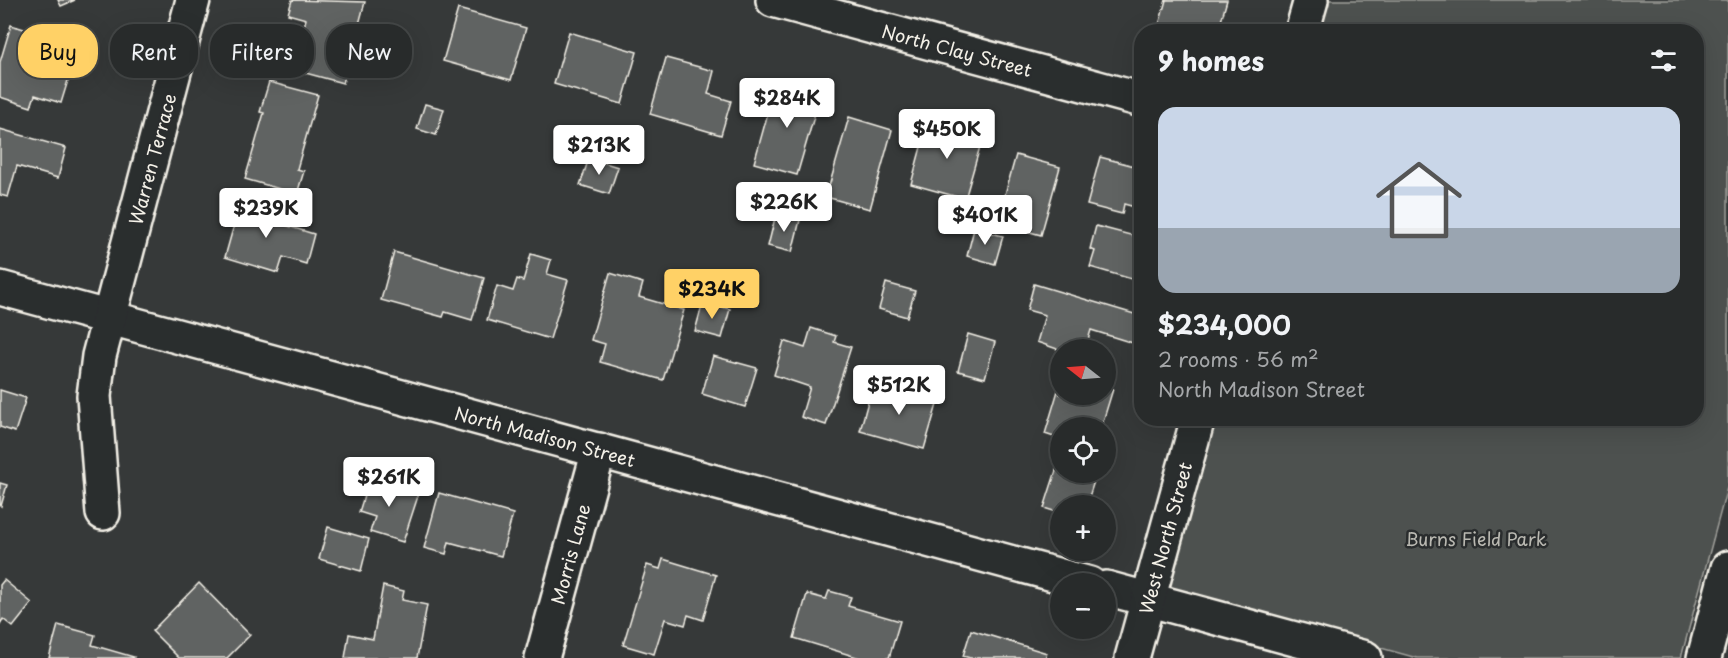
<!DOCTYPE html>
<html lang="en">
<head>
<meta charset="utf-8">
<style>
	:root { --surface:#282b2b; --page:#303333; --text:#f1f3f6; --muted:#a5a7a9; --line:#444747; --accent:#ffd166 }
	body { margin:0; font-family:"Playpen Sans",sans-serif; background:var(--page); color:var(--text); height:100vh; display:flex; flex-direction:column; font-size:22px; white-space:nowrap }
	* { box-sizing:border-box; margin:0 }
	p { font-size:20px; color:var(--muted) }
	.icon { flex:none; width:33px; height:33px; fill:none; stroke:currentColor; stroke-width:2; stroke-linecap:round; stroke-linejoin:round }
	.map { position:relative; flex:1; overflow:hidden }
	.drawer { position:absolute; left:1134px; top:24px; width:570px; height:402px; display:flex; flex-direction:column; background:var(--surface); border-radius:24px; box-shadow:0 6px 24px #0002,0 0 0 2px var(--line) }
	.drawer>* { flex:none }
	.hud { position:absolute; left:18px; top:24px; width:570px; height:54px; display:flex; gap:12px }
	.needle { width:39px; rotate:287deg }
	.buttons { position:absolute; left:1050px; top:339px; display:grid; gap:12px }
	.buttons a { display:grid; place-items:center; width:66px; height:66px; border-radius:50%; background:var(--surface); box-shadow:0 6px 24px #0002,0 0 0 2px var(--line); font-size:30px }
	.price { position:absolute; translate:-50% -51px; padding:0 14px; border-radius:6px; background:#fff; color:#222; font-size:20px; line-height:39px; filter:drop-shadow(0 2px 3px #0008) }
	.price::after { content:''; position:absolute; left:50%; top:36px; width:18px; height:14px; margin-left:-9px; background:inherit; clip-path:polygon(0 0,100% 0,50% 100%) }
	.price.on { background:var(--accent); color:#111 }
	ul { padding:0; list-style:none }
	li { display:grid; align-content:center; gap:12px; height:318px; padding:0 24px }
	li span { display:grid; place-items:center; height:186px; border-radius:18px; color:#555 }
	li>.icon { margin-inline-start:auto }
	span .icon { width:108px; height:108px; fill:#fffc; stroke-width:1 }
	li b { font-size:26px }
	h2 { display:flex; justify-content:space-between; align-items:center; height:72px; padding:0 24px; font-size:26px }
	.chip { padding:0 21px; border-radius:24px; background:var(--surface); box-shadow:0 6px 24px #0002,0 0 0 2px var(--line); font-size:21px; line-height:54px }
	.chip.on { background:var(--accent); color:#111 }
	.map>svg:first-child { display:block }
	.green { fill:#4e514f; stroke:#a1a19c; stroke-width:1.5 }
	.building { fill:#616362; stroke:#f4f1e8; stroke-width:1.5 }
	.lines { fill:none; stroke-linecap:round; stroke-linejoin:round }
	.minor-casing { stroke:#f4f1e8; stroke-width:38 }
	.minor { stroke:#2a2d2e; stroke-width:33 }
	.labels { text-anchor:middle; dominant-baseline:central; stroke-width:5; stroke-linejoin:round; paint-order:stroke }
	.street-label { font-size:18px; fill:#f4f1e8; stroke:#2a2d2e }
	.park-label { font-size:18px; fill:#bab9b2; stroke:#2a2d2e }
</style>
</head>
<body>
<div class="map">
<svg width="1728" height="658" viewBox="0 0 1728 658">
	<rect width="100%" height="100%" fill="#363939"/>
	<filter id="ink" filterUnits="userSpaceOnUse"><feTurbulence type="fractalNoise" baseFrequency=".0167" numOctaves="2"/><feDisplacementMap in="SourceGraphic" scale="12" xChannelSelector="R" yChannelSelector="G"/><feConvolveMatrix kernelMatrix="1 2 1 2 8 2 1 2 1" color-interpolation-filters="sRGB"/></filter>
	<g filter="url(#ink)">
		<polygon class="green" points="1326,0 1728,0 1728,484 1681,658 1417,658 1165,588 1212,419 1696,418 1696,32 1317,31"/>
		<g class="building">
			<polygon points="58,0 75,0 61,6"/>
			<polygon points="292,0 365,2 343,83 283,67 289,42 299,45 306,19 288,14"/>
			<polygon points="1166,0 1227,0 1218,32 1157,32"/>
			<polygon points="458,9 526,28 511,80 443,61"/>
			<polygon points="11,25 53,38 56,27 82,35 61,103 35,95 31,107 0,97 0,62"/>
			<polygon points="569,32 637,52 622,104 554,84"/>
			<polygon points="666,58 714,71 708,94 731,101 721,135 650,114"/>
			<polygon points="269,82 318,95 297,169 304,171 297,194 245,179 264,113 260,112"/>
			<polygon points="776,84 820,96 797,175 754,163"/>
			<polygon points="425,104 444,109 436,135 417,129"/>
			<polygon points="849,117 892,130 870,209 826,197"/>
			<polygon points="928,121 983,136 965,199 911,184"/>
			<polygon points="0,129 66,148 58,178 17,166 8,197 0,195"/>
			<polygon points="1016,155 1060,167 1041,235 997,223"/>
			<polygon points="1100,157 1142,168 1142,209 1124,204 1122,214 1087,205"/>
			<polygon points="589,158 618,167 609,194 580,185"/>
			<polygon points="241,200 284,213 281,224 314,234 306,264 283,257 278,273 225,257"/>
			<polygon points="776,214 800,220 792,252 768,246"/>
			<polygon points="1096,226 1142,238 1142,282 1090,267 1095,251 1090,249"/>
			<polygon points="974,229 1003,236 995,264 967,256"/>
			<polygon points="394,252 484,278 472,320 445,312 443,317 381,300"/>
			<polygon points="531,254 551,260 547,274 568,280 550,339 487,320 497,286 513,291 517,279 523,281"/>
			<polygon points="610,273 643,283 639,297 684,310 663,380 600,362 605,344 591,340"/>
			<polygon points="886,283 915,291 907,317 879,309"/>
			<polygon points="1034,284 1141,316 1133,343 1091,330 1085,350 1060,350 1037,342 1045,315 1027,310"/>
			<polygon points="703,302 730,309 722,338 695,331"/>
			<polygon points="811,328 836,336 834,342 851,347 826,425 801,417 810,387 774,375 784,341 805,348"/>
			<polygon points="968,334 995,342 985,378 958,371"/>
			<polygon points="713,356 757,368 745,407 702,394"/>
			<polygon points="873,383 938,401 924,449 860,431"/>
			<polygon points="1060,384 1060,394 1106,394 1106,387 1113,389 1101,428 1060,428 1060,439 1045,434"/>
			<polygon points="0,390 26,398 15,432 0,427"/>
			<polygon points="1060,458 1060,472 1097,472 1086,506 1060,506 1060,513 1044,508"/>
			<polygon points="370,477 419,493 403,542 370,532 375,517 359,512"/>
			<polygon points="0,483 7,485 1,506 0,505"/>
			<polygon points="439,493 513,514 501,556 449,542 446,554 424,548"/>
			<polygon points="328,527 369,539 361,571 319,559"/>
			<polygon points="663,559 716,575 703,620 688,615 685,625 665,619 654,654 623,645 647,565 660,569"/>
			<polygon points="4,580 32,603 13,627 3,619 0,624 0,585"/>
			<polygon points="199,583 250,635 227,658 179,658 152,631"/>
			<polygon points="383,586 404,591 402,600 427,605 417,658 345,658 349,634 373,639"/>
			<polygon points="829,591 851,597 848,606 900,621 889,658 860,658 794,638 807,594 826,599"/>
			<polygon points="58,625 95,635 92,645 134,657 133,658 49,658"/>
			<polygon points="971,630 1047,653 1045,658 970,658 963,656"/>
		</g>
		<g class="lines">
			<g class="minor-casing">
				<g id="minor">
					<polyline points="773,0 1142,100"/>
					<polyline points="1302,32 1311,0"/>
					<polyline points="0,288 1090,584"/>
					<polyline points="103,513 94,396 99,356 193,0"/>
					<polyline points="1106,588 1365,658"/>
					<polyline points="542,658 599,450"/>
					<polyline points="1132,658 1198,418"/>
					<polyline points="1704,658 1728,568"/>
				</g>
			</g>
			<use href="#minor" class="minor"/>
		</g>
	</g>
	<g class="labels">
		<g class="street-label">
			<text transform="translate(957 50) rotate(15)">North Clay Street</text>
			<text transform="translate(152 159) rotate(-75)">Warren Terrace</text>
			<text transform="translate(545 436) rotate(15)">North Madison Street</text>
			<text transform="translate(1165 538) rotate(-75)">West North Street</text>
			<text transform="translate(570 554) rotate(-75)">Morris Lane</text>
		</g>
		<g class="park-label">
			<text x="1476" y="538">Burns Field Park</text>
		</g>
	</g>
</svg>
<div class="buttons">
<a><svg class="needle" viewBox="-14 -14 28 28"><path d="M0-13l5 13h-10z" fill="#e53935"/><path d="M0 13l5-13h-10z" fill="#a5a7a9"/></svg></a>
<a><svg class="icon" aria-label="locate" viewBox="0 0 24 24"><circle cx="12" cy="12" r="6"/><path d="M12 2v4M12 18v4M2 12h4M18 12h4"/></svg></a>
<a>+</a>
<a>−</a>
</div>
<b class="price" style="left:787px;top:129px">$284K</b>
<b class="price" style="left:947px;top:160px">$450K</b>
<b class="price" style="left:599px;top:176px">$213K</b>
<b class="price" style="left:784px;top:233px">$226K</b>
<b class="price" style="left:266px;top:239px">$239K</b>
<b class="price" style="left:985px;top:246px">$401K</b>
<b class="price on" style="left:712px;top:320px">$234K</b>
<b class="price" style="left:899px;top:416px">$512K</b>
<b class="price" style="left:389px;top:508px">$261K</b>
<div class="hud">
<a class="chip on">Buy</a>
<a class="chip">Rent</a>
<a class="chip">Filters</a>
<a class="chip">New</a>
</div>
<section class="drawer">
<h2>9 homes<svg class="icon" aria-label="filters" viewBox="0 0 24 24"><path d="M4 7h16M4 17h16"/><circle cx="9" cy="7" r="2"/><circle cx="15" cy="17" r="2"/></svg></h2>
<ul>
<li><span style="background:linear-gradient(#c9d6e8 65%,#9aa5b1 0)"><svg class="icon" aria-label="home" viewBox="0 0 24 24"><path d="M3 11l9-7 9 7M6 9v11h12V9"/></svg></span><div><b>$234,000</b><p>2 rooms · 56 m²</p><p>North Madison Street</p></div></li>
</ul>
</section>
</div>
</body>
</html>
